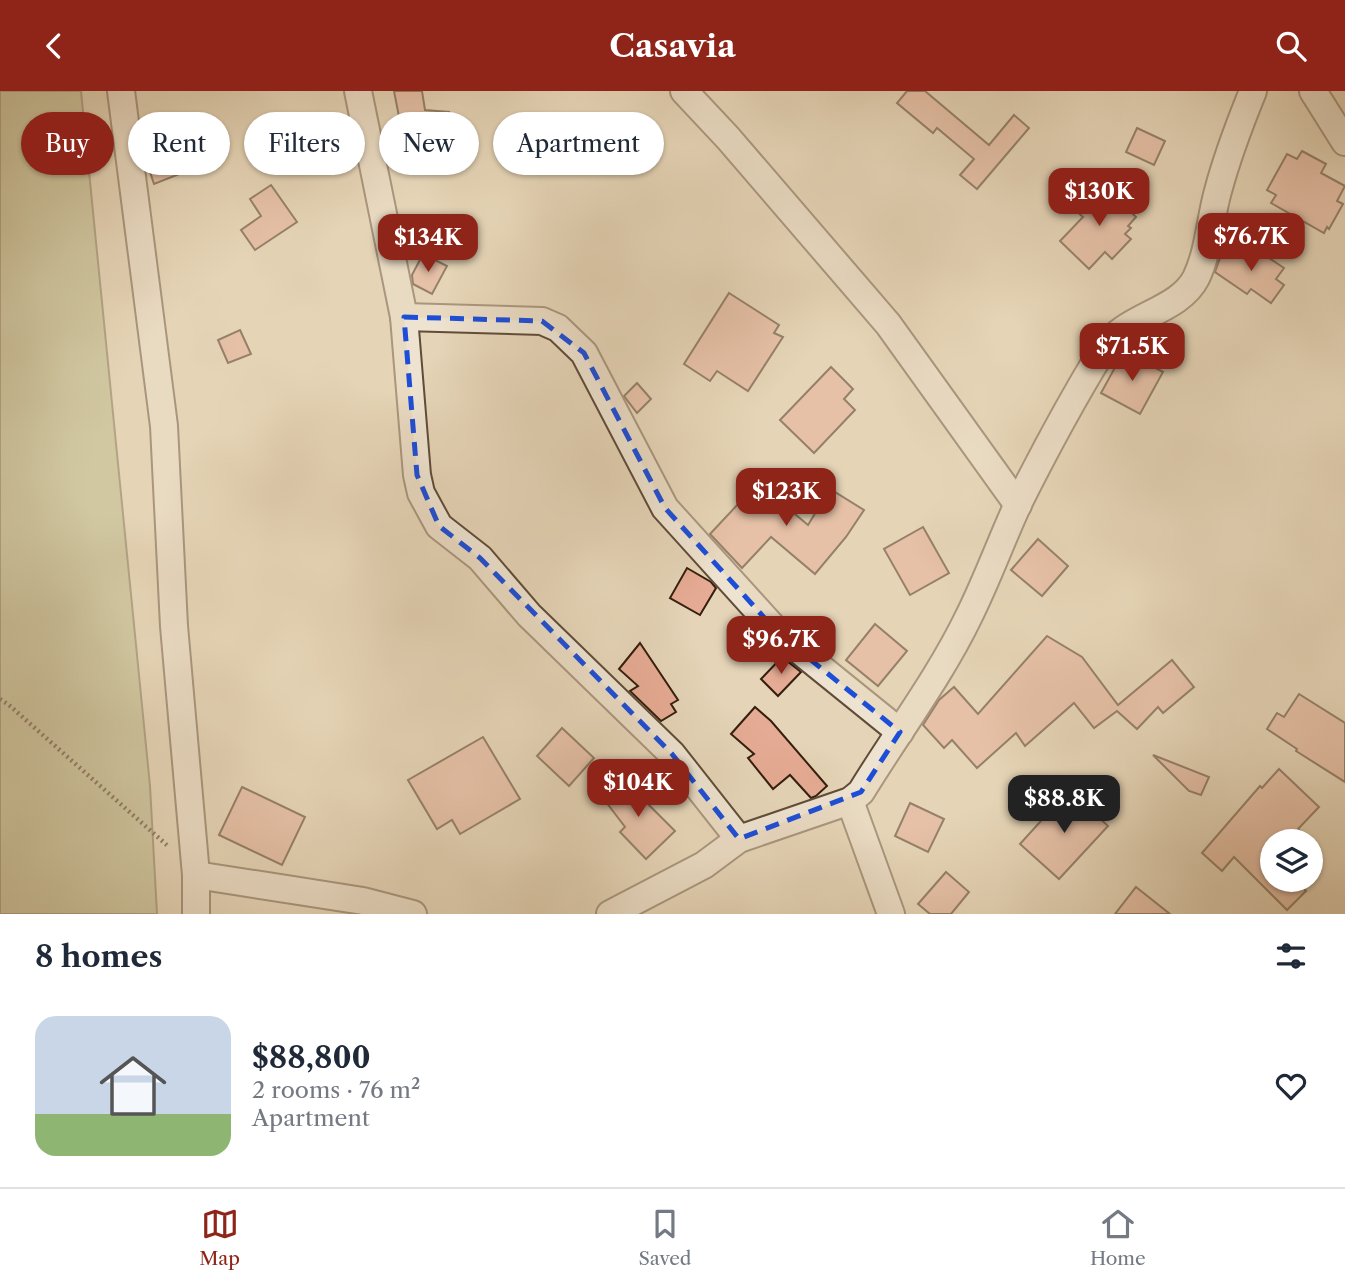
<!DOCTYPE html>
<html lang="en">
<head>
<meta charset="utf-8">
<style>
	:root { --surface:#fff; --page:#f2f2f3; --text:#1f2937; --muted:#747a83; --line:#e0e1e3; --accent:#8f2418 }
	body { margin:0; font-family:"Libre Caslon Text",serif; background:var(--page); color:var(--text); height:100vh; display:flex; flex-direction:column; font-size:26px; white-space:nowrap }
	* { box-sizing:border-box; margin:0 }
	p { font-size:23px; color:var(--muted) }
	.icon { flex:none; width:38px; height:38px; fill:none; stroke:currentColor; stroke-width:2; stroke-linecap:round; stroke-linejoin:round }
	.map { position:relative; height:823px; overflow:hidden }
	.panel { display:flex; flex-direction:column; background:var(--surface); flex:1 }
	.panel>* { flex:none }
	.hud { position:absolute; left:21px; top:21px; width:700px; height:63px; display:flex; gap:14px }
	.tools { position:absolute; left:1260px; top:738px; display:grid; gap:14px }
	.tools a { display:grid; place-items:center; width:63px; height:63px; border-radius:50%; background:var(--surface); box-shadow:0 2px 5px #0004; font-size:35px }
	.price { position:absolute; translate:-50% -60px; padding:0 16px; border-radius:14px; background:var(--accent); color:#fff; font-size:23px; line-height:46px; filter:drop-shadow(0 2px 4px #0008) }
	.price::after { content:''; position:absolute; left:50%; top:42px; width:21px; height:16px; margin-left:-10px; background:inherit; clip-path:polygon(0 0,100% 0,50% 100%) }
	.price.selected { background:#222; color:#fff }
	ul { padding:0; list-style:none }
	li { display:flex; align-items:center; gap:21px; height:175px; padding:0 35px }
	li+li { border-top:2px solid var(--line) }
	li span { display:grid; place-items:center; flex:none; width:196px; height:140px; border-radius:21px; color:#555 }
	li>.icon { margin-inline-start:auto }
	span .icon { width:84px; height:84px; fill:#fffc; stroke-width:1 }
	li b { font-size:30px }
	h2 { display:flex; justify-content:space-between; align-items:center; height:84px; padding:0 35px; font-size:30px }
	.tag { padding:0 24px; border-radius:32px; background:var(--surface); box-shadow:0 2px 5px #0004; font-size:24px; line-height:63px }
	.tag.selected { background:var(--accent); color:#fff }
	header { display:flex; justify-content:space-between; align-items:center; height:91px; padding:0 35px; background:var(--accent); color:#fff; font-size:32px; font-weight:700 }
	.dock { display:flex; justify-content:space-around; align-items:center; height:98px; border-top:2px solid var(--line); background:var(--surface); font-size:19px; color:var(--muted) }
	.dock a { display:grid; justify-items:center; gap:4px }
	.dock .selected { color:var(--accent) }
	.map>svg:first-child { display:block }
	.green { fill:#b9bb8b; stroke:#766c4c; stroke-width:2 }
	.building { fill:#e6ab94; stroke:#341e0d; stroke-width:2 }
	.lines { fill:none; stroke-linecap:round; stroke-linejoin:round }
	.minor-casing { stroke:#604c38; stroke-width:30 }
	.path { stroke:#341e0d; stroke-width:4.5; stroke-dasharray:2 3.5; stroke-linecap:butt }
	.minor { stroke:#eee3d0; stroke-width:26 }
	.marked { fill:none; stroke:#1d4ed8; stroke-width:5; stroke-dasharray:14 9; stroke-linejoin:round }
</style>
</head>
<body>
<header><svg class="icon" aria-label="back" viewBox="0 0 24 24"><path d="M15 5l-7 7 7 7"/></svg>Casavia<svg class="icon" aria-label="search" viewBox="0 0 24 24"><circle cx="10" cy="10" r="6"/><path d="M15 15l6 6"/></svg></header>
<div class="map">
<svg width="1345" height="823" viewBox="0 0 1345 823">
	<rect width="100%" height="100%" fill="#e5d4b7"/>
	<filter id="stains"><feTurbulence type="fractalNoise" baseFrequency=".00286" numOctaves="4"/><feColorMatrix values="0 0 0 0 .2 0 0 0 0 .09 0 0 0 0 .02 0 0 0 .5 -.17"/></filter>
	<radialGradient id="worn" r=".72"><stop offset=".6" stop-color="#630" stop-opacity="0"/><stop offset="1" stop-color="#630" stop-opacity=".3"/></radialGradient>
	<polygon class="green" points="0,0 81,0 150,695 157,823 0,823"/>
	<g class="building">
		<polygon points="394,0 422,0 425,19 449,21 447,71 410,70 411,36 401,36"/>
		<polygon points="907,0 925,0 989,54 1014,24 1029,37 977,98 960,84 974,68 937,37 933,42 897,12"/>
		<polygon points="175,28 191,67 178,72 182,82 154,93 146,69 142,42"/>
		<polygon points="1137,37 1165,50 1154,74 1126,61"/>
		<polygon points="1302,60 1326,73 1321,82 1345,95 1337,110 1343,113 1329,138 1327,136 1324,142 1271,112 1276,104 1267,99 1287,63 1297,68"/>
		<polygon points="271,94 297,131 255,159 241,139 261,125 250,108"/>
		<polygon points="1094,95 1112,113 1117,107 1136,126 1128,135 1131,137 1125,143 1131,148 1112,168 1105,161 1089,178 1060,150 1083,126 1073,117"/>
		<polygon points="1228,152 1253,170 1260,161 1284,177 1276,188 1284,194 1271,212 1251,198 1247,203 1215,181 1221,164"/>
		<polygon points="423,163 447,175 432,203 413,193 412,184"/>
		<polygon points="729,202 779,234 774,242 783,246 748,300 717,280 710,290 684,273"/>
		<polygon points="240,239 251,263 228,272 218,249"/>
		<polygon points="1124,260 1163,281 1140,323 1101,302"/>
		<polygon points="831,276 853,298 844,308 855,319 814,362 780,329"/>
		<polygon points="637,292 651,308 637,322 624,305"/>
		<polygon points="758,392 808,434 830,398 864,419 846,446 815,483 771,446 742,477 710,443 740,411 742,412"/>
		<polygon points="923,436 949,482 910,504 884,458"/>
		<polygon points="1038,448 1068,475 1042,505 1011,479"/>
		<polygon points="687,477 711,491 716,497 700,524 670,507"/>
		<polygon points="875,533 907,560 878,595 846,569"/>
		<polygon points="1047,545 1082,566 1118,614 1172,569 1194,596 1163,622 1158,616 1137,638 1117,620 1094,637 1074,612 1025,655 1016,642 977,677 952,649 944,657 923,634 939,609 954,596 978,623"/>
		<polygon points="640,552 678,609 671,613 676,621 661,630 630,600 638,595 619,578"/>
		<polygon points="782,566 801,581 778,605 761,588"/>
		<polygon points="1299,603 1345,632 1345,691 1296,660 1297,658 1267,638 1277,622 1284,626"/>
		<polygon points="755,616 771,630 827,695 816,705 811,707 790,684 773,698 748,667 754,663 731,643"/>
		<polygon points="562,637 594,667 569,695 537,665"/>
		<polygon points="483,646 520,708 460,743 452,729 437,738 408,689"/>
		<polygon points="1153,664 1209,686 1201,704 1189,700"/>
		<polygon points="1279,678 1319,716 1298,738 1311,751 1272,751 1272,789 1294,789 1306,800 1287,819 1234,766 1222,780 1202,762 1260,695 1262,697"/>
		<polygon points="630,688 649,714 675,740 646,768 620,741 625,736 603,707"/>
		<polygon points="242,696 305,726 282,774 219,744"/>
		<polygon points="1069,699 1108,735 1059,788 1020,753"/>
		<polygon points="910,712 944,728 928,761 895,745"/>
		<polygon points="946,781 969,801 951,823 930,823 918,813"/>
		<polygon points="1136,796 1170,823 1115,823"/>
	</g>
	<g class="lines">
		<g class="minor-casing">
			<g id="minor">
				<polyline points="121,0 164,335 174,535 196,784 196,823"/>
				<polyline points="358,0 404,226 417,384 421,402 439,435 480,467 529,524 672,663 739,748"/>
				<polyline points="684,0 728,47 888,233 1018,414"/>
				<polyline points="1313,0 1345,51"/>
				<polyline points="404,226 542,230 558,237 584,262 665,417 780,544 900,641"/>
				<polyline points="850,710 891,823"/>
				<polyline points="196,784 363,810 413,823"/>
				<path d="M 610,823 L 704,774 L 739,748 L 850,710 L 861,701 C 897,642 939,587 969,525 C 987,489 1001,450 1018,413 C 1044,361 1072,309 1102,260 C 1124,224 1178,222 1196,187 C 1209,160 1210,128 1218,100 C 1227,66 1240,32 1253,0"/>
			</g>
		</g>
		<polyline class="path" points="0,608 9,614 169,756"/>
		<use href="#minor" class="minor"/>
	</g>
	<path d="M0 0H1345V823H0ZM 404,226 L 542,230 L 584,262 L 665,417 L 780,544 L 900,641 L 861,701 L 739,748 L 672,663 L 480,467 L 439,435 L 417,384 Z" fill="#e5d4b7" fill-opacity=".55" fill-rule="evenodd"/>
	<path class="marked" d="M 404,226 L 542,230 L 584,262 L 665,417 L 780,544 L 900,641 L 861,701 L 739,748 L 672,663 L 480,467 L 439,435 L 417,384 Z"/>
	<rect width="100%" height="100%" filter="url(#stains)"/>
	<rect width="100%" height="100%" fill="url(#worn)"/>
</svg>
<div class="tools">
<a><svg class="icon" aria-label="layers" viewBox="0 0 24 24"><path d="M12 4l9 5-9 5-9-5zM3 14l9 5 9-5"/></svg></a>
</div>
<b class="price" style="left:1099px;top:137px">$130K</b>
<b class="price" style="left:1251px;top:182px">$76.7K</b>
<b class="price" style="left:428px;top:183px">$134K</b>
<b class="price" style="left:1132px;top:292px">$71.5K</b>
<b class="price" style="left:786px;top:437px">$123K</b>
<b class="price" style="left:781px;top:585px">$96.7K</b>
<b class="price" style="left:638px;top:728px">$104K</b>
<b class="price selected" style="left:1064px;top:744px">$88.8K</b>
<div class="hud">
<a class="tag selected">Buy</a>
<a class="tag">Rent</a>
<a class="tag">Filters</a>
<a class="tag">New</a>
<a class="tag">Apartment</a>
</div>
</div>
<section class="panel">
<h2>8 homes<svg class="icon" aria-label="filters" viewBox="0 0 24 24"><path d="M4 7h16M4 17h16"/><circle cx="9" cy="7" r="2"/><circle cx="15" cy="17" r="2"/></svg></h2>
<ul>
<li><span style="background:linear-gradient(#c9d6e8 70%,#8fb573 0)"><svg class="icon" aria-label="home" viewBox="0 0 24 24"><path d="M3 11l9-7 9 7M6 9v11h12V9"/></svg></span><div><b>$88,800</b><p>2 rooms · 76 m²</p><p>Apartment</p></div><svg class="icon" aria-label="heart" viewBox="0 0 24 24"><path d="M12 20l-8-8c-3-5 5-10 8-4 3-6 11-1 8 4z"/></svg></li>
</ul>
</section>
<nav class="dock">
<a class="selected"><svg class="icon" aria-label="map" viewBox="0 0 24 24"><path d="M3 6l6-2 6 2 6-2v14l-6 2-6-2-6 2zM9 4v14M15 6v14"/></svg>Map</a>
<a><svg class="icon" aria-label="saved" viewBox="0 0 24 24"><path d="M7 4h10v16l-5-4-5 4z"/></svg>Saved</a>
<a><svg class="icon" aria-label="home" viewBox="0 0 24 24"><path d="M3 11l9-7 9 7M6 9v11h12V9"/></svg>Home</a>
</nav>
</body>
</html>
